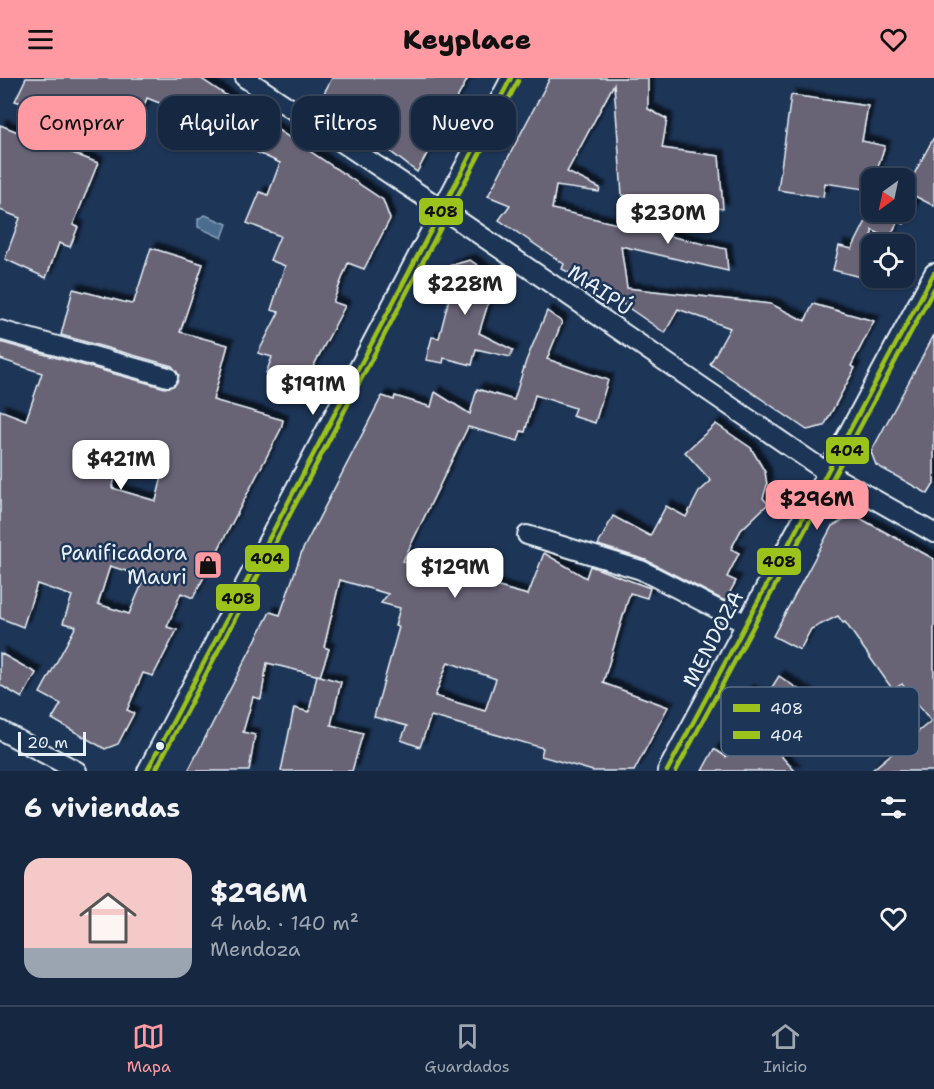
<!DOCTYPE html>
<html lang="es">
<head>
<meta charset="utf-8">
<style>
	:root { --surface:#162841; --page:#23344c; --text:#f1f3f6; --muted:#9ea6b1; --line:#35445a; --accent:#ff9aa2 }
	body { margin:0; font-family:"Shantell Sans",sans-serif; background:var(--page); color:var(--text); height:100vh; display:flex; flex-direction:column; font-size:22px; white-space:nowrap }
	* { box-sizing:border-box; margin:0 }
	p { font-size:20px; color:var(--muted) }
	.icon { flex:none; width:33px; height:33px; fill:none; stroke:currentColor; stroke-width:2; stroke-linecap:round; stroke-linejoin:round }
	.map { position:relative; height:693px; overflow:hidden }
	.panel { display:flex; flex-direction:column; background:var(--surface); flex:1 }
	.panel>* { flex:none }
	.guide { position:absolute; left:18px; top:18px; width:600px; height:54px; display:flex; gap:12px }
	.needle { width:39px; rotate:213deg }
	.tools { position:absolute; left:861px; top:90px; display:grid; gap:12px }
	.tools a { display:grid; place-items:center; width:54px; height:54px; border-radius:12px; background:var(--surface); box-shadow:0 2px 4px #0004,0 0 0 2px var(--line); font-size:30px }
	.scale { position:absolute; left:18px; bottom:15px; width:68px; box-sizing:border-box; padding-left:6px; border:3px solid #e8f1f8; border-top:0; font-size:16px; line-height:21px; white-space:nowrap; color:#e8f1f8; -webkit-text-stroke:4px #1d3557; paint-order:stroke }
	.price { position:absolute; translate:-50% -51px; padding:0 14px; border-radius:12px; background:#fff; color:#222; font-size:20px; line-height:39px; filter:drop-shadow(0 2px 3px #0008) }
	.price::after { content:''; position:absolute; left:50%; top:36px; width:18px; height:14px; margin-left:-9px; background:inherit; clip-path:polygon(0 0,100% 0,50% 100%) }
	.price.on { background:var(--accent); color:#111 }
	ul { padding:0; list-style:none }
	li { display:flex; align-items:center; gap:18px; height:150px; padding:0 24px }
	li+li { border-top:2px solid var(--line) }
	li span { display:grid; place-items:center; flex:none; width:168px; height:120px; border-radius:18px; color:#555 }
	li>.icon { margin-inline-start:auto }
	span .icon { width:72px; height:72px; fill:#fffc; stroke-width:1 }
	li b { font-size:26px }
	h2 { display:flex; justify-content:space-between; align-items:center; height:72px; padding:0 24px; font-size:26px }
	.chip { padding:0 21px; border-radius:18px; background:var(--surface); box-shadow:0 2px 4px #0004,0 0 0 2px var(--line); font-size:21px; line-height:54px }
	.chip.on { background:var(--accent); color:#111 }
	header { display:flex; justify-content:space-between; align-items:center; height:78px; padding:0 24px; background:var(--accent); color:#111; font-size:27px; font-weight:800 }
	.menu { display:flex; justify-content:space-around; align-items:center; height:84px; border-top:2px solid var(--line); background:var(--surface); font-size:16px; color:var(--muted) }
	.menu a { display:grid; justify-items:center; gap:3px }
	.menu .on { color:var(--accent) }
	.map>svg:first-child { display:block }
	.water { fill:#486c8f; stroke:#88a1b9; stroke-width:1.5 }
	.building { fill:#696476; stroke:#e8f1f8; stroke-width:1.5; fill-rule:evenodd; filter:url(#shadow) }
	.lines { fill:none; stroke-linecap:round; stroke-linejoin:round }
	.minor-casing { stroke:#e8f1f8; stroke-width:22 }
	.minor { stroke:#1d3557; stroke-width:18 }
	.bus-1-casing { stroke:#1d3557; stroke-width:9 }
	.bus-2-casing { stroke:#1d3557; stroke-width:9 }
	.bus-1 { stroke:#9cc31c; stroke-width:4.5 }
	.bus-2 { stroke:#9cc31c; stroke-width:4.5 }
	.bus-dot { fill:#e8f1f8; stroke:#1d3557; stroke-width:2 }
	.labels { text-anchor:middle; dominant-baseline:central; stroke-width:5; stroke-linejoin:round; paint-order:stroke }
	.street-label { font-size:21px; fill:#e8f1f8; stroke:#1d3557 }
	.poi-label { font-size:21px; fill:#e8f1f8; stroke:#1d3557; text-anchor:end }
	.key { fill:#1d3557; stroke:#5a6d87; stroke-width:1.5 }
	.key-label { font-size:16px; fill:#e8f1f8 }
	.line-badge { stroke:#1d3557; stroke-width:2 }
	.pale-badge-label { font-size:16px; text-anchor:middle; font-weight:bold; fill:#111 }
</style>
</head>
<body>
<header><svg class="icon" aria-label="menu" viewBox="0 0 24 24"><path d="M4 6h16M4 12h16M4 18h16"/></svg>Keyplace<svg class="icon" aria-label="heart" viewBox="0 0 24 24"><path d="M12 20l-8-8c-3-5 5-10 8-4 3-6 11-1 8 4z"/></svg></header>
<div class="map">
<svg width="934" height="693" viewBox="0 0 934 693">
	<defs>
		<filter id="shadow"><feDropShadow dx="5.5" dy="-5.5" stdDeviation="1.5" flood-color="#0009"/></filter>
	</defs>
	<rect width="100%" height="100%" fill="#1d3557"/>
	<filter id="ink" filterUnits="userSpaceOnUse"><feTurbulence type="fractalNoise" baseFrequency=".0167" numOctaves="2"/><feDisplacementMap in="SourceGraphic" scale="12" xChannelSelector="R" yChannelSelector="G"/><feConvolveMatrix kernelMatrix="1 2 1 2 8 2 1 2 1" color-interpolation-filters="sRGB"/></filter>
	<g filter="url(#ink)">
		<polygon class="water" points="205,137 227,146 222,160 198,149 198,141"/>
		<g class="building">
			<polygon points="26,0 200,0 383,122 390,141 364,191 348,185 333,224 345,228 303,308 266,295 272,279 258,275 279,234 271,232 285,188 270,182 280,158 247,145 260,114 268,117 280,85 201,49 205,43 147,20 133,57 90,40 88,45 15,23"/>
			<polygon points="332,0 468,0 417,94 357,48 360,42 321,21"/>
			<polygon points="550,0 648,0 648,31 667,41 662,70 719,78 723,131 622,117 614,6 567,94 600,110 599,114 556,108 552,131 726,171 728,193 621,168 627,210 771,226 805,243 813,226 874,243 851,288 855,290 824,348 807,352 710,286 730,250 678,231 665,255 582,198 581,201 562,191 564,186 499,142 510,127 488,118"/>
			<polygon points="791,17 868,28 862,63 885,68 874,100 872,100 870,112 825,105 823,119 778,112"/>
			<polygon points="0,47 98,85 73,147 78,149 70,169 59,165 46,200 5,181 20,140 0,132"/>
			<polygon points="934,59 934,128 905,113"/>
			<polygon points="904,122 914,127 904,146 898,143 889,161 872,152 872,202 833,192 839,168 852,171 872,131 872,134 904,134"/>
			<path d="M 151,170 L 203,186 L 180,254 L 228,267 L 213,322 L 283,342 L 281,351 L 193,520 L 181,515 L 167,549 L 177,552 L 153,598 L 143,595 L 127,632 L 134,635 L 118,666 L 105,671 L 52,641 L 61,626 L 40,615 L 76,548 L 63,545 L 72,518 L 37,506 L 23,549 L 0,540 L 0,332 L 26,342 L 42,295 L 0,281 L 0,264 L 165,310 L 175,307 L 179,297 L 172,288 L 61,257 L 73,211 L 131,226 L 134,224 ZM 123,374 L 165,386 L 156,423 L 112,410 ZM 110,488 L 145,499 L 129,536 L 98,526 Z"/>
			<polygon points="470,182 496,200 479,255 513,272 510,279 476,271 472,287 444,280 443,285 426,282 432,259 439,260 452,209 440,206 449,188"/>
			<path d="M 547,233 L 562,244 L 547,281 L 608,302 L 595,345 L 572,338 L 575,330 L 535,317 L 525,354 L 521,353 L 518,363 L 468,349 L 403,483 L 528,517 L 544,475 L 586,500 L 590,488 L 650,510 L 647,520 L 630,515 L 603,605 L 668,629 L 634,693 L 593,693 L 541,678 L 543,670 L 431,638 L 420,669 L 401,662 L 407,648 L 374,639 L 399,549 L 395,548 L 400,530 L 381,525 L 388,516 L 340,502 L 324,569 L 329,571 L 320,598 L 267,585 L 261,621 L 253,619 L 243,654 L 255,657 L 249,693 L 188,693 L 270,534 L 280,537 L 302,473 L 382,318 L 394,322 L 395,318 L 431,329 L 435,314 L 470,336 L 477,311 L 514,322 L 526,283 ZM 448,584 L 496,601 L 485,633 L 435,618 Z"/>
			<polygon points="934,257 934,406 928,416 876,387 871,374"/>
			<polygon points="716,346 751,370 765,394 767,407 763,420 768,426 741,452 731,471 739,475 727,499 736,503 725,523 646,482 598,467 613,438 650,458 666,428 686,439 699,414 711,403 685,374"/>
			<polygon points="854,437 934,481 934,693 871,693 931,643 902,606 893,612 845,544 843,545 838,538 811,551 800,572 773,558 832,448"/>
			<polygon points="0,575 36,595 22,620 0,607"/>
			<polygon points="317,597 341,604 331,647 363,655 352,693 281,693 294,630 309,634"/>
			<polygon points="779,598 817,624 802,648 790,639 772,668 795,693 702,693 714,671 726,679 745,651 732,642 748,612 764,622"/>
		</g>
		<g class="lines">
			<g class="minor-casing">
				<g id="minor">
					<polyline points="245,0 442,131 828,395 934,455"/>
					<polyline points="0,252 168,299"/>
					<polyline points="527,457 641,492 746,546"/>
					<polyline points="0,652 77,693"/>
					<polyline points="147,693 511,0"/>
					<polyline points="667,693 934,195"/>
				</g>
			</g>
			<use href="#minor" class="minor"/>
			<g class="bus-1-casing">
				<g id="bus-1">
					<polyline points="147,693 511,0"/>
					<polyline points="667,693 934,195"/>
				</g>
			</g>
			<g class="bus-2-casing">
				<g id="bus-2">
					<polyline points="155,693 518,3"/>
					<polyline points="676,693 934,211"/>
				</g>
			</g>
			<use href="#bus-1" class="bus-1"/>
			<use href="#bus-2" class="bus-2"/>
		</g>
	</g>
	<defs>
		<g id="shop-square" transform="scale(1.5)"><rect x="-9" y="-9" width="18" height="18" rx="4" fill="#ff9aa2" stroke="#1d3557"/><path d="M-5-2.5h2.3a2.7 3.5 0 0 1 5.4 0H5L5.5 6h-11ZM-1.5-2.5h3a1.5 2.3 0 0 0-3 0Z" fill="#111"/></g>
	</defs>
	<g fill-rule="evenodd">
		<use href="#shop-square" x="208" y="487"/>
	</g>
	<circle class="bus-dot" cx="160" cy="668" r="5"/>
	<g class="labels">
		<g class="street-label">
			<text transform="translate(600 212) rotate(34)">MAIPÚ</text>
			<text transform="translate(713 561) rotate(-62)">MENDOZA</text>
		</g>
		<g class="poi-label">
			<text x="187" y="475">Panificadora<tspan x="187" dy="24">Mauri</tspan></text>
		</g>
	</g>
	<rect x="721" y="609" width="198" height="69" rx="9" class="key"/>
	<rect x="733" y="626" width="27" height="8" fill="#9cc31c"/>
	<rect x="733" y="653" width="27" height="8" fill="#9cc31c"/>
	<g class="key-label">
		<text x="770" y="636">408</text>
		<text x="770" y="663">404</text>
	</g>
	<g class="line-badge">
		<rect x="418" y="119" width="46" height="29" rx="6" fill="#9cc31c"/>
		<rect x="825" y="358" width="45" height="29" rx="6" fill="#9cc31c"/>
		<rect x="244" y="466" width="46" height="29" rx="6" fill="#9cc31c"/>
		<rect x="756" y="469" width="46" height="29" rx="6" fill="#9cc31c"/>
		<rect x="215" y="505" width="46" height="29" rx="6" fill="#9cc31c"/>
	</g>
	<g class="pale-badge-label">
		<text x="441" y="139">408</text>
		<text x="847" y="378">404</text>
		<text x="267" y="486">404</text>
		<text x="779" y="489">408</text>
		<text x="238" y="526">408</text>
	</g>
</svg>
<div class="tools">
<a><svg class="needle" viewBox="-14 -14 28 28"><path d="M0-13l5 13h-10z" fill="#e53935"/><path d="M0 13l5-13h-10z" fill="#9ea6b1"/></svg></a>
<a><svg class="icon" aria-label="locate" viewBox="0 0 24 24"><circle cx="12" cy="12" r="6"/><path d="M12 2v4M12 18v4M2 12h4M18 12h4"/></svg></a>
</div>
<div class="scale">20 m</div>
<b class="price" style="left:668px;top:167px">$230M</b>
<b class="price" style="left:465px;top:238px">$228M</b>
<b class="price" style="left:313px;top:338px">$191M</b>
<b class="price" style="left:121px;top:413px">$421M</b>
<b class="price on" style="left:817px;top:453px">$296M</b>
<b class="price" style="left:455px;top:521px">$129M</b>
<div class="guide">
<a class="chip on">Comprar</a>
<a class="chip">Alquilar</a>
<a class="chip">Filtros</a>
<a class="chip">Nuevo</a>
</div>
</div>
<section class="panel">
<h2>6 viviendas<svg class="icon" aria-label="filters" viewBox="0 0 24 24"><path d="M4 7h16M4 17h16"/><circle cx="9" cy="7" r="2"/><circle cx="15" cy="17" r="2"/></svg></h2>
<ul>
<li><span style="background:linear-gradient(#f6c9c9 75%,#9aa5b1 0)"><svg class="icon" aria-label="home" viewBox="0 0 24 24"><path d="M3 11l9-7 9 7M6 9v11h12V9"/></svg></span><div><b>$296M</b><p>4 hab. · 140 m²</p><p>Mendoza</p></div><svg class="icon" aria-label="heart" viewBox="0 0 24 24"><path d="M12 20l-8-8c-3-5 5-10 8-4 3-6 11-1 8 4z"/></svg></li>
</ul>
</section>
<nav class="menu">
<a class="on"><svg class="icon" aria-label="map" viewBox="0 0 24 24"><path d="M3 6l6-2 6 2 6-2v14l-6 2-6-2-6 2zM9 4v14M15 6v14"/></svg>Mapa</a>
<a><svg class="icon" aria-label="saved" viewBox="0 0 24 24"><path d="M7 4h10v16l-5-4-5 4z"/></svg>Guardados</a>
<a><svg class="icon" aria-label="home" viewBox="0 0 24 24"><path d="M3 11l9-7 9 7M6 9v11h12V9"/></svg>Inicio</a>
</nav>
</body>
</html>
